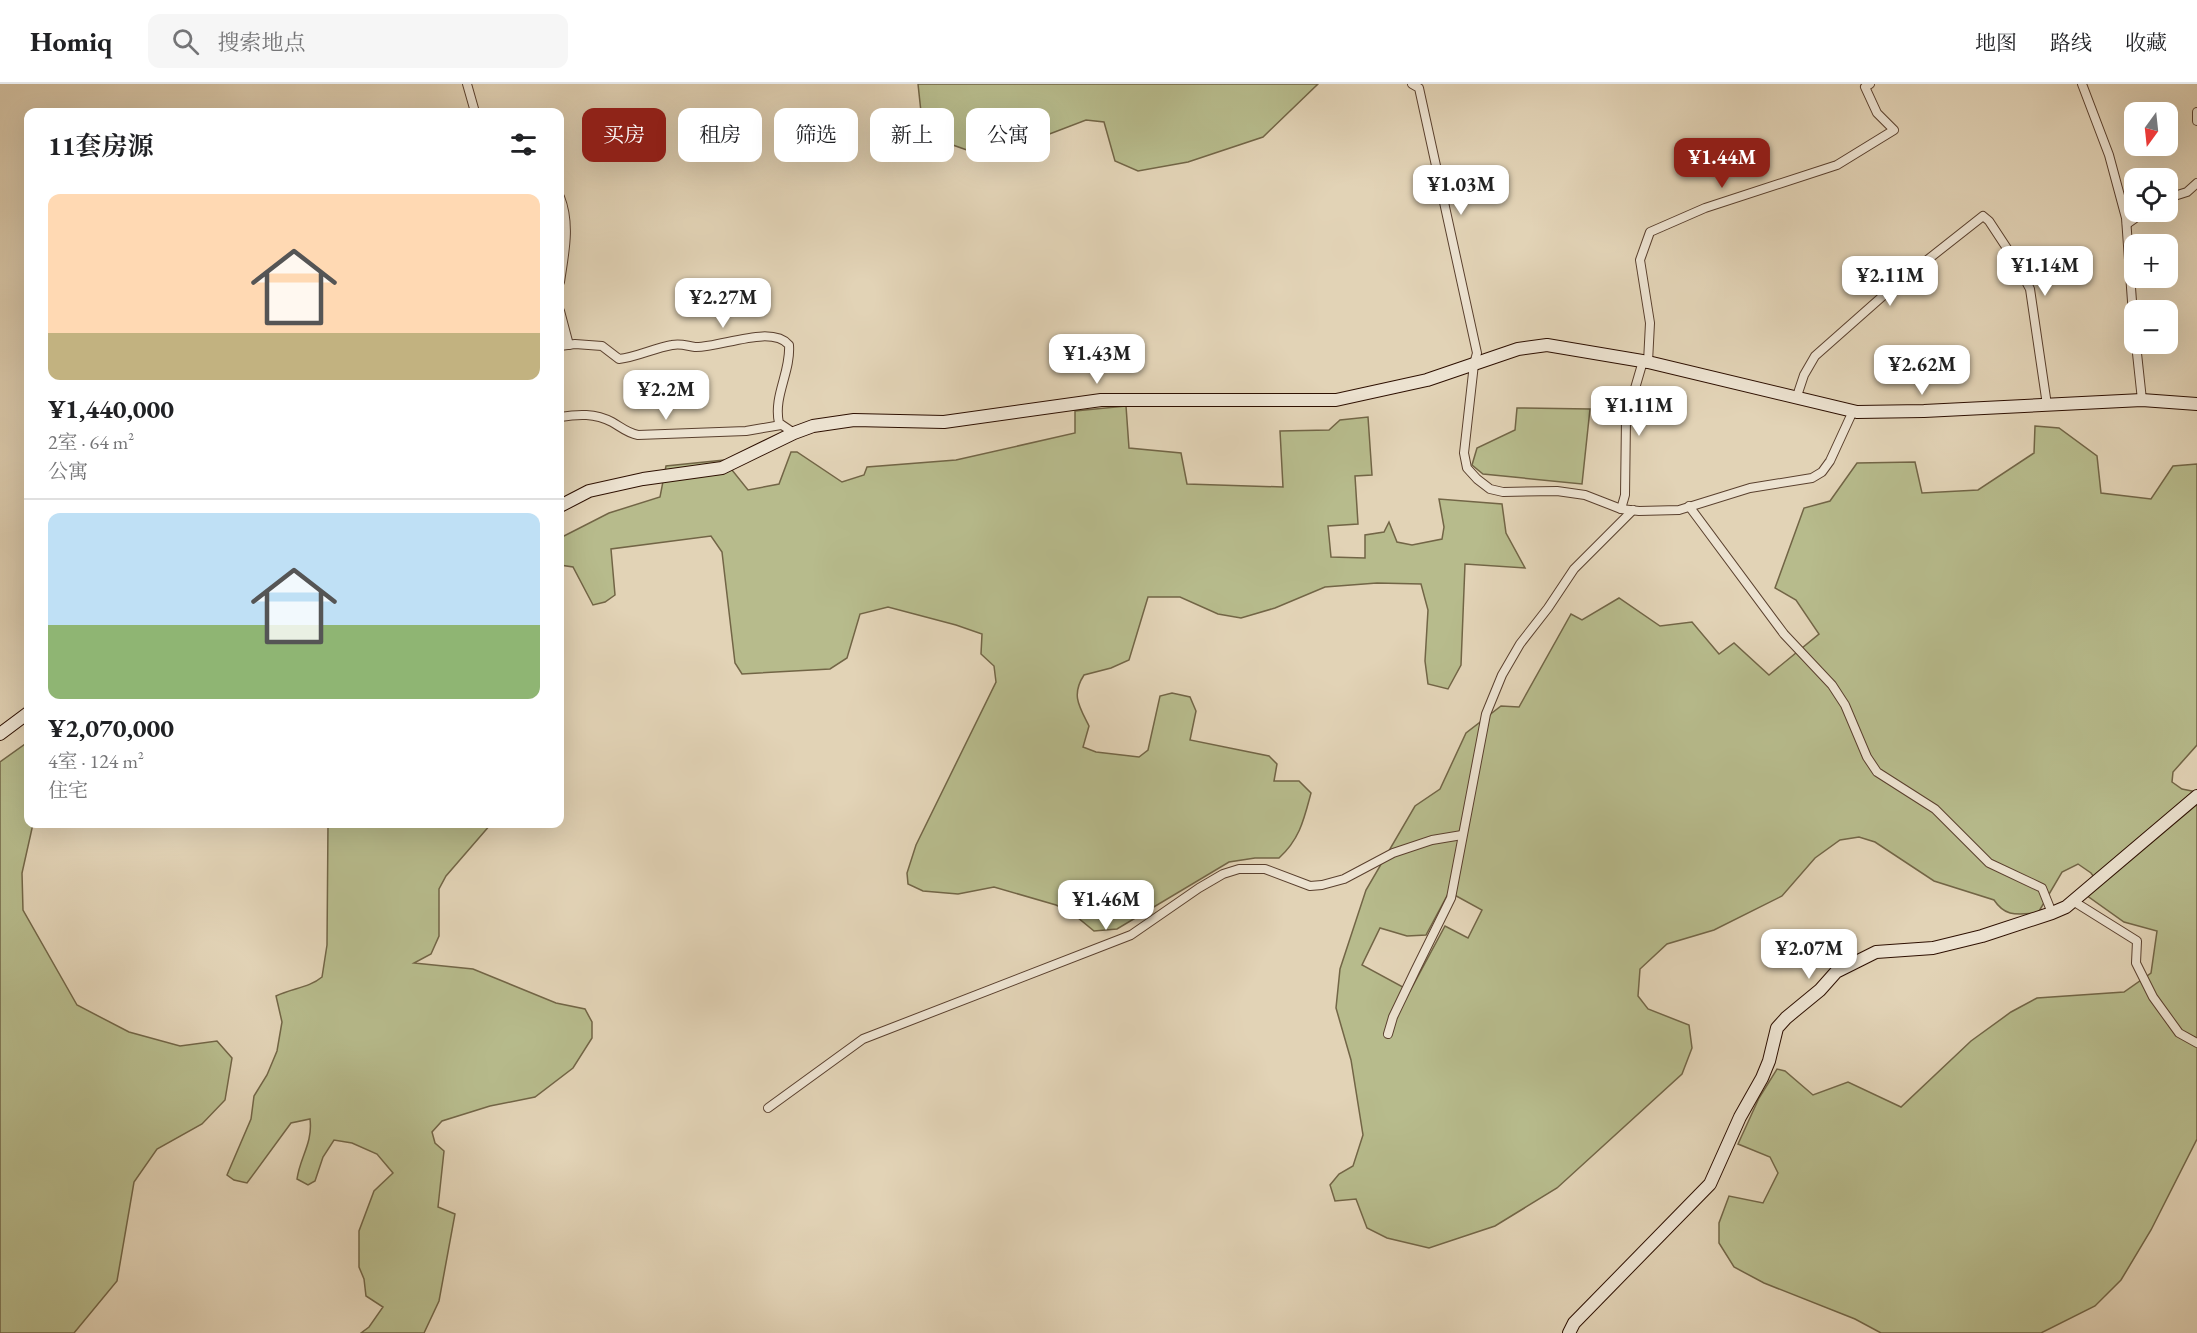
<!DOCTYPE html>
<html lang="zh">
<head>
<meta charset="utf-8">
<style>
	:root { --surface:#fff; --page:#f6f6f6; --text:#202124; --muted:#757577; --line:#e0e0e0; --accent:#8f2418 }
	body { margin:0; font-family:"EB Garamond","Noto Serif SC",serif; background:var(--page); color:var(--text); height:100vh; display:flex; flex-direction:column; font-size:22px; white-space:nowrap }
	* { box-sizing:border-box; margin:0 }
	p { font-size:20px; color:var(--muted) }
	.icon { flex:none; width:33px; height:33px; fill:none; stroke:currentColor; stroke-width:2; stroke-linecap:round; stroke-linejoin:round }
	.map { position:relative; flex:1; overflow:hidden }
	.side { position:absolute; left:24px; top:24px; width:540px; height:720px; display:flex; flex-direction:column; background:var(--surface); border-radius:12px; box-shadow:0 6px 24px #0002 }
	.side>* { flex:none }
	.banner { position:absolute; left:582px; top:24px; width:570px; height:54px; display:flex; gap:12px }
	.needle { width:39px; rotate:195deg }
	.tools { position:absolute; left:2124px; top:18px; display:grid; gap:12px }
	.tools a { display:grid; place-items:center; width:54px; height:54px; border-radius:12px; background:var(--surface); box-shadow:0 6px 24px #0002; font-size:30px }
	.price { position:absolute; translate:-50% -51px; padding:0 14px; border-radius:12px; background:#fff; color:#222; font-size:20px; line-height:39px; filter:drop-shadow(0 2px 3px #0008) }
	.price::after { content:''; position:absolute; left:50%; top:36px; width:18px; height:14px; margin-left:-9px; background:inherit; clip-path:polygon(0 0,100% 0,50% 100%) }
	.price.on { background:var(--accent); color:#fff }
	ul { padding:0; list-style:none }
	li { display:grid; align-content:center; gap:12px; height:318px; padding:0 24px }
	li+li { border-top:2px solid var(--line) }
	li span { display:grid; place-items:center; height:186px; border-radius:12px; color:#555 }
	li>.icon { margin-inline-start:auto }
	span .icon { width:108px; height:108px; fill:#fffc; stroke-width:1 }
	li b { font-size:26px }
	h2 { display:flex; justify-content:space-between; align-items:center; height:72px; padding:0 24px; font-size:26px }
	.pill { padding:0 21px; border-radius:12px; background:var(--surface); box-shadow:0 6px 24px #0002; font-size:21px; line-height:54px }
	.pill.on { background:var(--accent); color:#fff }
	header { display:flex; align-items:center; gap:36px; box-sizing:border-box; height:84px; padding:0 30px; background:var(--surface); border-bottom:2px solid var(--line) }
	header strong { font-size:28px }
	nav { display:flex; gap:33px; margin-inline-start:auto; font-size:21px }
	.search { width:420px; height:54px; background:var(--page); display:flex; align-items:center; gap:15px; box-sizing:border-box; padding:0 21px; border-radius:12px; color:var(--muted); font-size:22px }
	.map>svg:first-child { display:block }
	.green { fill:#b7bb8c; stroke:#726546; stroke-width:1.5; fill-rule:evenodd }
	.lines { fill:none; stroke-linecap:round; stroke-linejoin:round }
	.street-casing { stroke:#5a402e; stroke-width:10 }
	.secondary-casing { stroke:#2d0f00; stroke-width:14 }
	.street { stroke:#ece2d0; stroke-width:8 }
	.secondary { stroke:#ece2d0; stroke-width:12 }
</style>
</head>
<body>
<header>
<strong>Homiq</strong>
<div class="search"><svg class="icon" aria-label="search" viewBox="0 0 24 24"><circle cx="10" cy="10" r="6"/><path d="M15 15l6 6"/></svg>搜索地点</div>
<nav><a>地图</a><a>路线</a><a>收藏</a></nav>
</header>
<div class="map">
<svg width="2197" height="1249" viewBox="0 0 2197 1249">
	<rect width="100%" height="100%" fill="#e2d3b6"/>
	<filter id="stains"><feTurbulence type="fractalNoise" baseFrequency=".00333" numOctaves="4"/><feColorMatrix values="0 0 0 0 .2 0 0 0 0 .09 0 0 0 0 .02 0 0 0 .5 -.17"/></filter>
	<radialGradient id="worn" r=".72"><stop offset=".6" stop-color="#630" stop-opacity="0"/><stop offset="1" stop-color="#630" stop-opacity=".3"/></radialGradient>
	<g class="green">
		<polygon points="918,0 1318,0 1263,53 1188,78 1138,87 1115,77 1104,38 1086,36 1039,54 981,71 950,60 921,28"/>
		<path d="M 1126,322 L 1129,364 L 1181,369 L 1187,400 L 1283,403 L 1280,347 L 1329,346 L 1340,336 L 1368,333 L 1372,391 L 1355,392 L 1358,440 L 1328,442 L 1331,473 L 1365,474 L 1365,451 L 1384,448 L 1389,438 L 1397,458 L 1412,461 L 1442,455 L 1444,443 L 1439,415 L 1502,420 L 1506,449 L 1525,484 L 1465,480 L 1461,581 L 1448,605 L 1428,600 L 1425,577 L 1428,526 L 1421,500 L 1377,499 L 1325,503 L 1275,524 L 1241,534 L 1218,530 L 1180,513 L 1148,513 L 1129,576 L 1111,584 L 1084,591 C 1071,611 1079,622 1089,642 L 1083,663 L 1096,668 L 1139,673 L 1148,666 L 1160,612 L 1172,609 L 1190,613 L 1196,627 L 1190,656 L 1269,672 L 1277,680 L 1274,697 L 1299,697 L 1311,709 C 1304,735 1300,755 1279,774 L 1255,774 L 1229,778 L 1117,845 L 1094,847 L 1072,829 L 1056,821 L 994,803 L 958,810 L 923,807 L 908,800 L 907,789 L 916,761 L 996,598 L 994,582 L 981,570 L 982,550 L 956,541 L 888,523 L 860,530 L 847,574 L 830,585 L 742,590 L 735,579 L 722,468 L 711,452 L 611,465 L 615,511 L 605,518 L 593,521 L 573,483 L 560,481 L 560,454 L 609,429 L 660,413 L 666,382 L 724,376 L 748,406 L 779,400 L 791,368 L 797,368 L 842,398 L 864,391 L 867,383 L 956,376 L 1075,349 L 1075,327 Z"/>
		<polygon points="1517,324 1590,325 1582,400 1483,390 1472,381 1477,364 1515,346"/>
		<path d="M 2035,342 L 2059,344 L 2097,372 L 2101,409 L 2151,415 L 2173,382 L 2197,380 L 2197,661 L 2173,688 L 2172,698 L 2182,705 L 2197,708 L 2197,1055 L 2151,1146 L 2121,1196 L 2095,1222 L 2041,1249 L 1881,1249 L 1855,1235 L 1764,1199 L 1734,1183 L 1719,1159 L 1719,1139 L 1729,1112 L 1763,1119 L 1778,1089 L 1770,1073 L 1738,1060 L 1759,1014 L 1777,985 L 1785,987 L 1813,1011 L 1848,998 L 1901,1023 L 1971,957 L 2011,928 L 2037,914 L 2124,908 L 2151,889 L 2157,847 L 2124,838 L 2086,811 L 2100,801 L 2091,789 L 2078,780 L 2062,788 L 2038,829 C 2018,830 2006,834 1994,816 L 1934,797 L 1875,758 L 1859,753 L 1840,756 L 1815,774 L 1782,812 L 1714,846 L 1667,860 L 1640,885 L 1638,912 L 1648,925 L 1689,941 L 1692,964 L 1682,990 L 1557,1104 L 1495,1142 L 1429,1164 L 1387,1154 L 1367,1144 L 1356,1115 L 1335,1117 L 1330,1101 L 1339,1090 L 1353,1082 L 1363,1051 L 1351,976 L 1336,924 L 1340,885 L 1366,806 L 1415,722 L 1440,705 L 1466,649 L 1501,622 L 1519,623 L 1571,530 L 1582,536 L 1619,514 L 1660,542 L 1692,538 L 1719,570 L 1734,559 L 1769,591 L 1819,550 L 1796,516 L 1775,504 L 1804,424 L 1830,417 L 1857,379 L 1915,378 L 1922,409 L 1978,406 L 2034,369 ZM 1449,808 L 1482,826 L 1468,854 L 1445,842 L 1410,907 L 1362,881 L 1380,844 L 1407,852 L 1426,851 Z"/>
		<polygon points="28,658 28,740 33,740 22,789 23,826 77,921 129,948 180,962 217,957 232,974 225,1016 202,1040 157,1065 134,1098 117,1197 74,1249 0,1249 0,678"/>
		<path d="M 328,740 L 491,740 L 446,792 L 439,805 L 439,852 L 431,870 L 414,879 L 473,885 L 556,919 L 585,925 L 592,938 L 592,954 L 573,984 L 535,1013 L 490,1022 L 442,1037 L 432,1048 L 435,1059 L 444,1067 L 438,1123 L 455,1130 L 439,1217 L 424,1249 L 361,1249 L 369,1243 L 383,1223 L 366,1212 L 364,1195 L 359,1183 L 359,1147 L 374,1107 L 393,1089 L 377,1070 L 352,1059 L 334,1056 L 323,1073 L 315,1097 L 308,1101 L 297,1095 C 300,1073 313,1059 310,1035 L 291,1039 L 247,1099 L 234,1096 L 227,1091 L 251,1035 L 254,1012 L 267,991 L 277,967 L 282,938 L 276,912 C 292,904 309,904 322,893 L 327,861 Z"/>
	</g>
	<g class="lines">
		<g class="street-casing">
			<g id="street">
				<polyline points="467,0 475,28"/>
				<polyline points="1412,0 1419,4 1477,269 1474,280 1464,369 1467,384 1477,395 1490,405 1503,408 1557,407 1585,411 1621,425 1639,427 1679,426 1750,404 1812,394 1822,388 1830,377 1853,327"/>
				<polyline points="2082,0 2109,71 2126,134 2134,245"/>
				<polyline points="2197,28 2197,37"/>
				<path d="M 560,113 C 571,141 564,170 560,198"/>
				<polyline points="2168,114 2187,108 2197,99"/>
				<polyline points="2127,140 2144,128"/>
				<polyline points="560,227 569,261"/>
				<polyline points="2136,260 2142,316"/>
				<path d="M 560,262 L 575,260 L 602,262 L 619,275 C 637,273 654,264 672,261 C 681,259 687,262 695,263 C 720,264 771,240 789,261 C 791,288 773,312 779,339 L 794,349"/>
				<polyline points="1648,278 1650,239 1640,176 1650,148 1705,124 1837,81 1894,46 1877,29 1865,3 1870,0"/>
				<polyline points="1796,315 1804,291 1815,272 1893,203 1983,132 1989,137 2014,175 2030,205 2047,321"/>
				<path d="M 560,333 C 578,330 595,329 612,338 C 621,343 627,349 638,351 L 746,347 L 781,341"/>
				<polyline points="1689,422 1784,550 1832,601 1845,621 1867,673 1877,688 1935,725 1989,779 2042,804 2052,829"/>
				<polyline points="1621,425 1625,411 1626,335 1643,277"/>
				<polyline points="2073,817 2137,857 2136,879 2153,913 2179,949 2197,959"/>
				<polyline points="1388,950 1393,933 1415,887 1451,814 1486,630 1502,591 1520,560 1548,524 1574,485 1633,426"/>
				<polyline points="768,1024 863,955 1131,851 1199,804 1223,790 1239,785 1265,785 1310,802 1322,801 1344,795 1393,769 1432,756 1462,751"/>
			</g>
		</g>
		<g class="secondary-casing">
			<g id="secondary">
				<polyline points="560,422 589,407 643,395 722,384 794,349 813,342 854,336 944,338 1101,316 1336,316 1427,296 1518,265 1547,261 1648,278 1857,328 1924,327 2142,316 2197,320"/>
				<polyline points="0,650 28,629"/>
				<polyline points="1569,1249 1574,1239 1710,1100 1740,1033 1762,994 1769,977 1777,944 1786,934 1820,906 1836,888 1876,868 1933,864 1982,852 2052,829 2066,823 2197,712"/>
			</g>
		</g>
		<use href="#street" class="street"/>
		<use href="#secondary" class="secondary"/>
	</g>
	<rect width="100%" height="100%" filter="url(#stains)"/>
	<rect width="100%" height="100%" fill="url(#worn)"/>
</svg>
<div class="tools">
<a><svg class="needle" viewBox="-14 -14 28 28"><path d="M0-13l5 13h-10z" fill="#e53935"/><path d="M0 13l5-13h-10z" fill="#757577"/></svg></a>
<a><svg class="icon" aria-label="locate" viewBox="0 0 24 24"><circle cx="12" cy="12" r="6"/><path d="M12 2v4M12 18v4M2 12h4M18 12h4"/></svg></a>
<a>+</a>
<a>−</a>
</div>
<b class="price on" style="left:1722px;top:105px">¥1.44M</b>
<b class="price" style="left:1461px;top:132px">¥1.03M</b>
<b class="price" style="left:2045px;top:213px">¥1.14M</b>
<b class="price" style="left:1890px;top:223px">¥2.11M</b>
<b class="price" style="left:723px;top:245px">¥2.27M</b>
<b class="price" style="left:1097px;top:301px">¥1.43M</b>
<b class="price" style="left:1922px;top:312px">¥2.62M</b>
<b class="price" style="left:666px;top:337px">¥2.2M</b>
<b class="price" style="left:1639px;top:353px">¥1.11M</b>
<b class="price" style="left:1106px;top:847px">¥1.46M</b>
<b class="price" style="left:1809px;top:896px">¥2.07M</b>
<div class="banner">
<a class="pill on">买房</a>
<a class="pill">租房</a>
<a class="pill">筛选</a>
<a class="pill">新上</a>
<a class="pill">公寓</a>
</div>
<section class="side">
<h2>11套房源<svg class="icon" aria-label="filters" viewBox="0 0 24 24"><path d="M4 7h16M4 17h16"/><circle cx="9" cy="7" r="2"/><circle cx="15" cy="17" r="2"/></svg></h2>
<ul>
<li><span style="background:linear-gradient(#ffd9b3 75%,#c2b280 0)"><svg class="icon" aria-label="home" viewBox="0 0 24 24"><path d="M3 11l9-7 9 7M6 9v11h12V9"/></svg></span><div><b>¥1,440,000</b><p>2室 · 64 m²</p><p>公寓</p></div></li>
<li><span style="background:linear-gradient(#bfe0f5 60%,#8fb573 0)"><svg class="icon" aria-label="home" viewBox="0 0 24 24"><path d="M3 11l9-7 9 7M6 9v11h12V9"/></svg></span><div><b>¥2,070,000</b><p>4室 · 124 m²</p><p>住宅</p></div></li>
</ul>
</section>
</div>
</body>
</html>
